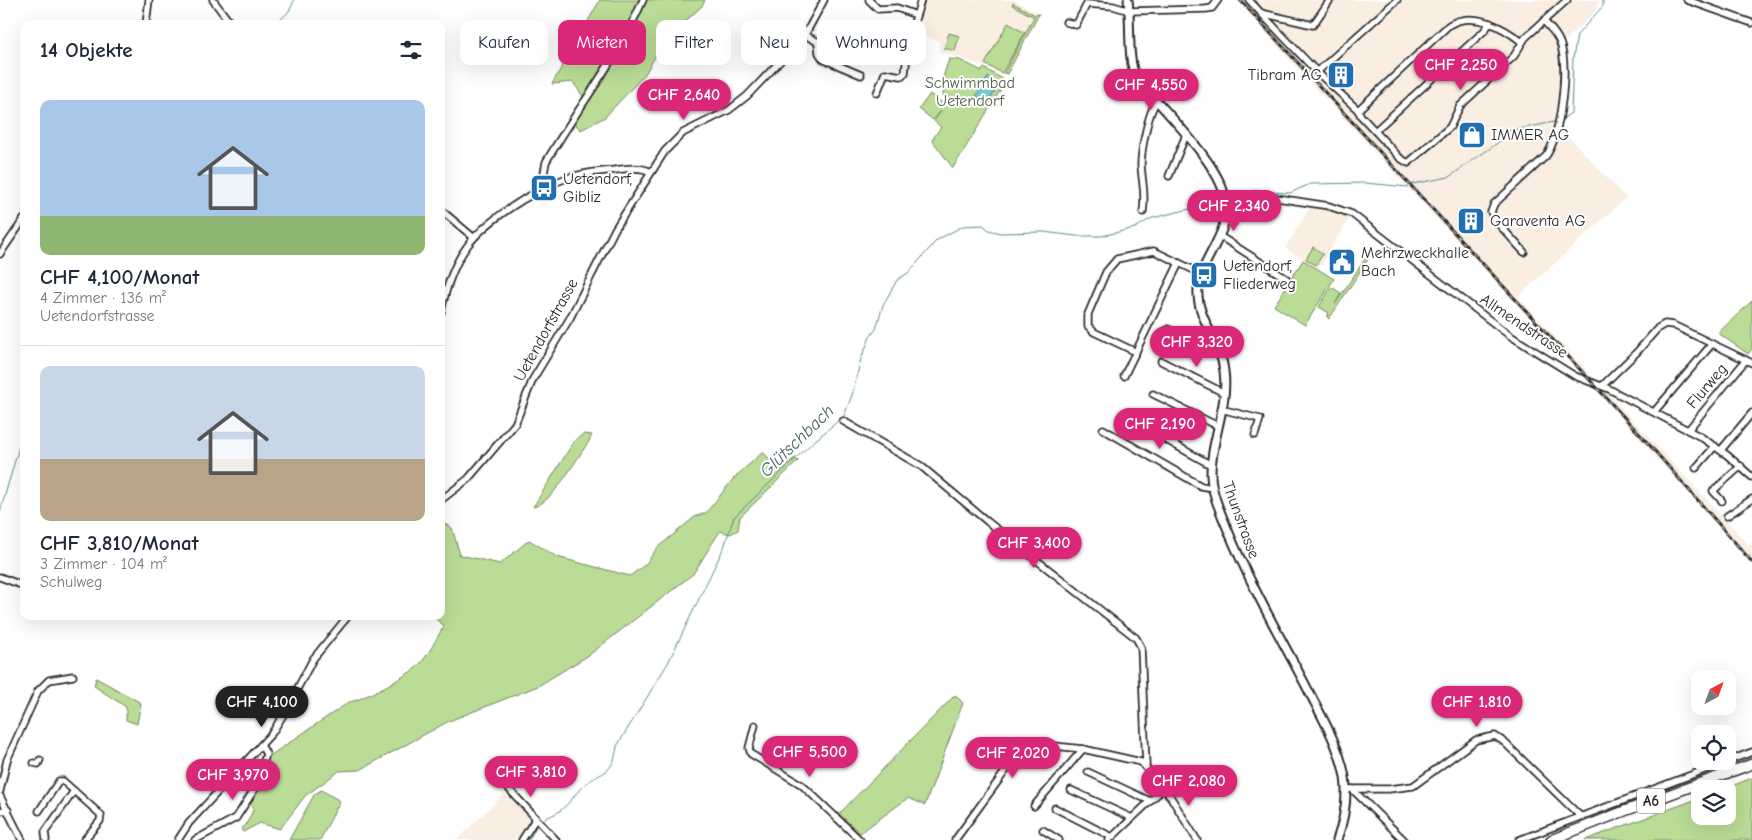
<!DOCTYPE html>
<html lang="de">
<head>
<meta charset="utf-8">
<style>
	:root { --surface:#fff; --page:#f6f6f7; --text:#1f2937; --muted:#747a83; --line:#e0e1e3; --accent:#db2777 }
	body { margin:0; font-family:"Comic Neue",sans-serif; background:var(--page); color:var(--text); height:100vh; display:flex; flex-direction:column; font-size:19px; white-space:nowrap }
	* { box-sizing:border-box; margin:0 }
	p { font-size:16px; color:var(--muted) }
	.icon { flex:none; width:28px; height:28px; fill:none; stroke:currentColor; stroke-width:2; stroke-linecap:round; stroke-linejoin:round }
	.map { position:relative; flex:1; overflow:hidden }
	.side { position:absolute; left:20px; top:20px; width:425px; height:600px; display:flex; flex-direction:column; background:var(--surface); border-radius:10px; box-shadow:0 5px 20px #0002 }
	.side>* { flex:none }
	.hud { position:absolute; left:460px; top:20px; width:475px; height:45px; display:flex; gap:10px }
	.needle { width:32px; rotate:41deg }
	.buttons { position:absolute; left:1691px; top:670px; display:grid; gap:10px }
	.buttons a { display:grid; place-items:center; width:45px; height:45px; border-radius:10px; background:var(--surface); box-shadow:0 5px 20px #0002; font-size:25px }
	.price { position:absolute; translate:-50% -42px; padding:0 11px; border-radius:18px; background:var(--accent); color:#fff; font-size:16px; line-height:32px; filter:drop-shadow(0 1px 2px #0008) }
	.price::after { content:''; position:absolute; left:50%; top:30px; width:15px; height:11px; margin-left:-8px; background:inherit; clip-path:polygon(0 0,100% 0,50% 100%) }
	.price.on { background:#222; color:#fff }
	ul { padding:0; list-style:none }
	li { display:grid; align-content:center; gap:10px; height:265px; padding:0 20px }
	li+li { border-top:1px solid var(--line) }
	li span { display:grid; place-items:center; height:155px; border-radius:10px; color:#555 }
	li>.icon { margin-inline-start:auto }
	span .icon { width:90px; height:90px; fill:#fffc; stroke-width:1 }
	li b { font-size:21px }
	h2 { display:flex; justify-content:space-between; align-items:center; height:60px; padding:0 20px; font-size:21px }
	.pill { padding:0 18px; border-radius:10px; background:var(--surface); box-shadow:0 5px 20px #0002; font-size:18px; line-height:45px }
	.pill.on { background:var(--accent); color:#fff }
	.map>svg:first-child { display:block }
	.built { fill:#faeee2 }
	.green { fill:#badc96; stroke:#728460 }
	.water { fill:#77c8d0; stroke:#59898e }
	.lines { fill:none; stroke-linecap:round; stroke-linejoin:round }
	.stream { stroke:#59898e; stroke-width:1 }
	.minor-casing { stroke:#2b2b2b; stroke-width:9 }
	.major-casing { stroke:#2b2b2b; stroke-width:11 }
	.highway-casing { stroke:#2b2b2b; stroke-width:12 }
	.minor { stroke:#fff; stroke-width:5.5 }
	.major { stroke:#fff; stroke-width:7 }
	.highway { stroke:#fff; stroke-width:9 }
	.rail-casing { stroke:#2b2b2b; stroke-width:3 }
	.rail { stroke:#fff; stroke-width:1; stroke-dasharray:4; stroke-linecap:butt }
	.labels { text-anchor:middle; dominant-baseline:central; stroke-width:4; stroke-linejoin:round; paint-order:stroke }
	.shield { fill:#fff; stroke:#6b6b6b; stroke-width:1 }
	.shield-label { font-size:15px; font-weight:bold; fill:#2b2b2b }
	.poi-label { font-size:16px; fill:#2b2b2b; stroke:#fff; text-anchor:start }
	.park-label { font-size:16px; fill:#56604b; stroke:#fff }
	.street-label { font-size:16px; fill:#2b2b2b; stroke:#fff }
	.water-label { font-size:18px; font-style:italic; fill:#466265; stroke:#fff }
</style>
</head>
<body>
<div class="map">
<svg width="1752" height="840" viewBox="0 0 1752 840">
	<rect width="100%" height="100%" fill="#fff"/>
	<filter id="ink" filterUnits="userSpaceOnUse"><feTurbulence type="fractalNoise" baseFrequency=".02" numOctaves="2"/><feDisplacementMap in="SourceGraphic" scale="10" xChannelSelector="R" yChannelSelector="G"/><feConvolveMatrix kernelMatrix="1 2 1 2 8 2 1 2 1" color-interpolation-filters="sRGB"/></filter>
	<g filter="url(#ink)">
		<g class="built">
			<polygon points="925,0 1014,0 1040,14 1007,76 959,57 939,53 939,42 915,30"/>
			<polygon points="1237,0 1599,0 1596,10 1563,43 1558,131 1570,138 1626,198 1518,297 1724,518 1748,544 1752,544 1752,564 1597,391 1296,67"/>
			<polygon points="1311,206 1336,211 1350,217 1319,269 1285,248"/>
			<polygon points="508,790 534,819 520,840 457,840"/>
		</g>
		<g class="green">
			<polygon points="600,0 705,0 702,6 665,40 645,74 605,117 581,130 573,122 586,101 573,82 552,84"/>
			<polygon points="1013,3 1035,15 1039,14 1007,74 1004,73 1034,17 1012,5"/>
			<polygon points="1008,23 1025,33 1002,73 985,64"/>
			<polygon points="949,33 959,36 955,51 944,48"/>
			<polygon points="949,59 960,60 982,71 984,68 1006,81 953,168 932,140 941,127 934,121 941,111 933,120 919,109 930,94 945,105 948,100 943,95 944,74"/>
			<polygon points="1313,247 1323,254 1316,265 1306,259"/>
			<polygon points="1367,256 1369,258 1329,319 1327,317 1329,313 1319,307 1331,287 1341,293 1335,304"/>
			<polygon points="1303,260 1334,279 1305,325 1274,306"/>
			<polygon points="1752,301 1752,349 1748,354 1718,333"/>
			<path d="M 584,434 L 592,435 L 588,443 C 576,459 552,504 533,507 L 575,440 Z"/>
			<path d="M 763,452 L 779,470 L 795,458 L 798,461 L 740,517 L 738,530 L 730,534 L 720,531 L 693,574 L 589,655 L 538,686 L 449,721 L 360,770 L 339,771 L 305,796 L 280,829 L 260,823 L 243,832 L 241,829 L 246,825 L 254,808 L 249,803 L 260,782 L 268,757 L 349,702 C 358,702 411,674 418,666 C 429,655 436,639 444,626 L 432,616 L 441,616 L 441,522 L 452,528 L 460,555 L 500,564 L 529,540 L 557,557 L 630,576 L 646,564 L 657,548 L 696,516 L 706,513 L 734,478 Z"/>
			<polygon points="96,678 141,703 137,724 126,720 126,707 94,686"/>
			<polygon points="955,695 963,703 925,805 908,798 860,833 839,814"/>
			<polygon points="1752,778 1752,840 1585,840 1700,798 1700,816 1728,816 1728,789 1724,789"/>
			<polygon points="321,790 340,801 320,840 289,840 314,795"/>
		</g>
		<polygon class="water" points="988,77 999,85 985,108 973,101"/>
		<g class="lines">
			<g class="stream">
				<path d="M 272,24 C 284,18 290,13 294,0"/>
				<polyline points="1561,120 1571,113 1573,59 1577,35 1603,6 1603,0"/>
				<polyline points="1413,184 1449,177 1499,142 1509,131 1554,122"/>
				<polyline points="1254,191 1290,193 1310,184 1365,183 1408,187"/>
				<polyline points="0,512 24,430"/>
				<path d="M 541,821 C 548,816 555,815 561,810 C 569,804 575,794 582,787 C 600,770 613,778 617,746 L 668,663 L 724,547 L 734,517 L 812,443 L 844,416 L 852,395 L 861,359 L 870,337 L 876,329 L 883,305 L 897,280 L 908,273 L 937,240 L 963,226 L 983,225 L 989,230 L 1001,233 L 1043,232 L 1076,236 L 1102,236 L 1135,228 L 1152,218 L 1190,209 L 1196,204 L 1207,206 L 1220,201"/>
				<polyline points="529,840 538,823"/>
			</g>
			<g class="minor-casing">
				<g id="minor">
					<polyline points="213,0 231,24"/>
					<polyline points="869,0 878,9 897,8 916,15"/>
					<polyline points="1249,0 1261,13 1313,25 1330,0"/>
					<polyline points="1687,0 1752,23"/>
					<polyline points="1261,13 1317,72 1397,0"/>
					<polyline points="1066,22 1076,25 1087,4 1113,6 1130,11 1206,9 1212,8 1218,0"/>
					<polyline points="146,24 149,0"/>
					<polyline points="805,35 818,42 819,53 823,59 861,75"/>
					<polyline points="818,42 833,30 838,28 876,45"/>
					<polyline points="1317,72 1358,110 1361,116 1400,158 1408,163 1450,127 1460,106 1514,56 1525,38 1567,0"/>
					<polyline points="877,93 885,73 901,76 905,73 909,39 921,0"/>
					<path d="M 1358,110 L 1449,25 C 1473,10 1503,27 1522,42"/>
					<polyline points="1375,131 1484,31 1490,23"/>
					<polyline points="1169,176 1186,135"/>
					<path d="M 548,184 L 544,173 L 546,162 C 578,107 617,60 643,0"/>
					<polyline points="1225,198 1257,195 1329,206 1352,214 1509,335 1575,376 1609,389 1701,437 1727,455 1752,477"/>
					<polyline points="441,210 473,237"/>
					<path d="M 1143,212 C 1146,195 1142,182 1141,165 C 1141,151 1148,112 1157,101"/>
					<polyline points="1221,237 1287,279"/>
					<path d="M 1524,252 L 1494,219 L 1491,212 L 1494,204 L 1546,156 C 1561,135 1569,66 1560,43 C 1557,34 1550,28 1544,21"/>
					<polyline points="0,254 24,219"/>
					<path d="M 441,312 C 453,252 474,230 524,199 C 555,181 570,174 606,171 C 621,170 638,165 651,172"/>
					<polyline points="1168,329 1219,352"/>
					<polyline points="1136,352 1094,332 1088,326 1088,314 1106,272 1117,259 1154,251 1202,274"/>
					<polyline points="1161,361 1224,393"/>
					<polyline points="1124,376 1179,263"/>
					<polyline points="1602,386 1636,353 1658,328 1665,324 1673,325 1752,363"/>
					<polyline points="1153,394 1218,426"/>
					<polyline points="1221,409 1260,419 1255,435"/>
					<polyline points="1654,412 1712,344"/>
					<polyline points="843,421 921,466 988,522 1136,638 1141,647 1146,765"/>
					<polyline points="1136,423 1211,465"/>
					<polyline points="1103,429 1201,486 1213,488"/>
					<polyline points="1688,430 1746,360"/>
					<polyline points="1721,450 1752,413"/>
					<polyline points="1696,468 1715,446"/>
					<polyline points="441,500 468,479 515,424 533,379 570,318 615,229 665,151 683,133 729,110 747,96 805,35 824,0"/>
					<polyline points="1722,501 1713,491 1741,466"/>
					<polyline points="1727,516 1752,499"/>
					<polyline points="0,577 24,586"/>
					<polyline points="755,725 749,748 751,754 802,785 860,840"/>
					<polyline points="34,763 38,764 40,760"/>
					<polyline points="1088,772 1150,801"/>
					<polyline points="509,789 556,840"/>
					<polyline points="1346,789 1389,789 1413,786 1476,740 1495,736 1504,742 1580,816"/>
					<polyline points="1352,789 1404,840"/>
					<polyline points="1071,790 1132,818"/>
					<polyline points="0,791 7,760 38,691 49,680 73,676"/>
					<polyline points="0,796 22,840"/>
					<polyline points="1034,806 1083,749"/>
					<polyline points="1055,808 1112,837"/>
					<polyline points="0,811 8,810"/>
					<polyline points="39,811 59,781 63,781 101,815 100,821 84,840"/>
					<polyline points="1043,830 1059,840"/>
					<polyline points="46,840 45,832 74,791"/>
					<polyline points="178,840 189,823 272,733 285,712 313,659 348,616"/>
					<polyline points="195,840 236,818 256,787 266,754 261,745"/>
					<polyline points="522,840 536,818"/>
					<polyline points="955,840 1026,743 1083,749 1141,762 1170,796 1197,840"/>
					<polyline points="1109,840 1164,788"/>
					<polyline points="1519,840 1752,752"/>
				</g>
			</g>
			<g class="major-casing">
				<path id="major" d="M 1128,0 C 1131,21 1127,61 1136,77 C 1142,86 1150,94 1157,101 C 1178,125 1220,168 1225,198 C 1232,234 1201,256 1198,289 C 1196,318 1221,342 1224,371 C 1229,406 1210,441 1211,476 C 1212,494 1220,511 1227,528 C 1249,582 1278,633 1305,684 C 1320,714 1339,744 1345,777 C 1348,798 1344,820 1337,840"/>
			</g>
			<g class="highway-casing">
				<polyline id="highway" points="1551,840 1622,812 1752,764"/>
			</g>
			<use href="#minor" class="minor"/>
			<use href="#major" class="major"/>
			<use href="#highway" class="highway"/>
			<g class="rail-casing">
				<polyline id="rail" points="1240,0 1646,441 1752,562"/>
			</g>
			<use href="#rail" class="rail"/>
		</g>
	</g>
	<defs>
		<g id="building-square" transform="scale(1.4375)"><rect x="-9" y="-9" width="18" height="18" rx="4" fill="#1f6fb2" stroke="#fff"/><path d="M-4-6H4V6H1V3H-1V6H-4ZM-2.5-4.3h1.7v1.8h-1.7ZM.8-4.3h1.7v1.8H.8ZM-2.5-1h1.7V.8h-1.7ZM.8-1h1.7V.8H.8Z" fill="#fff"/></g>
		<g id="shop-square" transform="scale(1.4375)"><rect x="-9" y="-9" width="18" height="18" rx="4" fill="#1f6fb2" stroke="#fff"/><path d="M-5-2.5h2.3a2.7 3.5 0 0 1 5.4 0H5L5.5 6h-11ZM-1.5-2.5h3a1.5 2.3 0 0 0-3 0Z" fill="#fff"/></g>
		<g id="bus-square" transform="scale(1.4375)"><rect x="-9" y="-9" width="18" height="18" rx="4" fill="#1f6fb2" stroke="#fff"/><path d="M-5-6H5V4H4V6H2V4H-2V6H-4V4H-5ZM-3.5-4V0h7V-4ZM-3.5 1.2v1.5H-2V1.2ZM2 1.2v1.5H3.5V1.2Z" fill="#fff"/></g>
		<g id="civic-square" transform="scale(1.4375)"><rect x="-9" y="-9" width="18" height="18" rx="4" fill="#1f6fb2" stroke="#fff"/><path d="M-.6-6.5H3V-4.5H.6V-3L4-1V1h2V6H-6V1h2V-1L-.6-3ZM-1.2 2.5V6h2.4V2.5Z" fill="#fff"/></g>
	</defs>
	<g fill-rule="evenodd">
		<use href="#building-square" x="1341" y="75"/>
		<use href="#shop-square" x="1472" y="135"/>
		<use href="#bus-square" x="544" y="188"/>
		<use href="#building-square" x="1471" y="221"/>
		<use href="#civic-square" x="1342" y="262"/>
		<use href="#bus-square" x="1204" y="275"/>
	</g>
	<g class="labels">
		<rect class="shield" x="1637" y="788.5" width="28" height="25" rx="4"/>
		<g class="shield-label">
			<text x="1651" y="801">A6</text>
		</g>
		<g class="poi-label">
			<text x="1322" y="75" text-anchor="end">Tibram AG</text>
			<text x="1491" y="135">IMMER AG</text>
			<text x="563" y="179">Uetendorf,<tspan x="563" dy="18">Gibliz</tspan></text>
			<text x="1490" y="221">Garaventa AG</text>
			<text x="1361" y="253">Mehrzweckhalle<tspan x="1361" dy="18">Bach</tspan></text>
			<text x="1223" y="266">Uetendorf,<tspan x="1223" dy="18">Fliederweg</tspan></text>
		</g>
		<g class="park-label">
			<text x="970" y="83">Schwimmbad<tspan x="970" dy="18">Uetendorf</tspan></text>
		</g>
		<g class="street-label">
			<text transform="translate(1524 326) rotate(34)">Allmendstrasse</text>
			<text transform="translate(546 330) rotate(-61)">Uetendorfstrasse</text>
			<text transform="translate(1707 386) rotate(-50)">Flurweg</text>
			<text transform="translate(1241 520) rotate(70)">Thunstrasse</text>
		</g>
		<g class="water-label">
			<text transform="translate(797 441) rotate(-44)">Glütschbach</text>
		</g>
	</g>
</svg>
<div class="buttons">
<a><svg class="needle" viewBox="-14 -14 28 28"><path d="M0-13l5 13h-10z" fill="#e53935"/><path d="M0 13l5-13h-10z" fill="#747a83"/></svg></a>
<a><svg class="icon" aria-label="locate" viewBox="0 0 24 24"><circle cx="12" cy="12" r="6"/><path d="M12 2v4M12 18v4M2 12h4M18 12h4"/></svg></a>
<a><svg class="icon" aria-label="layers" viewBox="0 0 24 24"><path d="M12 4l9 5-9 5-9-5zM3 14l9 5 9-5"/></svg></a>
</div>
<b class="price" style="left:1461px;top:91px">CHF 2,250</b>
<b class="price" style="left:1151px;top:111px">CHF 4,550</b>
<b class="price" style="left:684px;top:121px">CHF 2,640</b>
<b class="price" style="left:1234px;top:232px">CHF 2,340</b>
<b class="price" style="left:1197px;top:368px">CHF 3,320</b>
<b class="price" style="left:1160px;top:450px">CHF 2,190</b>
<b class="price" style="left:1034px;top:569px">CHF 3,400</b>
<b class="price on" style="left:262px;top:728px">CHF 4,100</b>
<b class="price" style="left:1477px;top:728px">CHF 1,810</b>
<b class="price" style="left:810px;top:778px">CHF 5,500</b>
<b class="price" style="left:1013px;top:779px">CHF 2,020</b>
<b class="price" style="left:531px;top:798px">CHF 3,810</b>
<b class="price" style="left:233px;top:801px">CHF 3,970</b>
<b class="price" style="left:1189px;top:807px">CHF 2,080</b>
<div class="hud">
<a class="pill">Kaufen</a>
<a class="pill on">Mieten</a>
<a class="pill">Filter</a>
<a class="pill">Neu</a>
<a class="pill">Wohnung</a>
</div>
<section class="side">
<h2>14 Objekte<svg class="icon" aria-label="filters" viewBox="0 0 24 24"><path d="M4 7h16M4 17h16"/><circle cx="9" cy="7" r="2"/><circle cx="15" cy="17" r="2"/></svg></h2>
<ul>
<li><span style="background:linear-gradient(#a9c7e8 75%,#8fb573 0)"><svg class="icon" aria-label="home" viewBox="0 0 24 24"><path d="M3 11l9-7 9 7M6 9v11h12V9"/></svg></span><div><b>CHF 4,100/Monat</b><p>4 Zimmer · 136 m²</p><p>Uetendorfstrasse</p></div></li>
<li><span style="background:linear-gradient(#c9d6e8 60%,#b9a48a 0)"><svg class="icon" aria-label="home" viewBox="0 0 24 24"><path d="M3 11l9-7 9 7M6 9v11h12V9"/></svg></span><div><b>CHF 3,810/Monat</b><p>3 Zimmer · 104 m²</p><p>Schulweg</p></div></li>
</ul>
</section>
</div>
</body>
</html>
